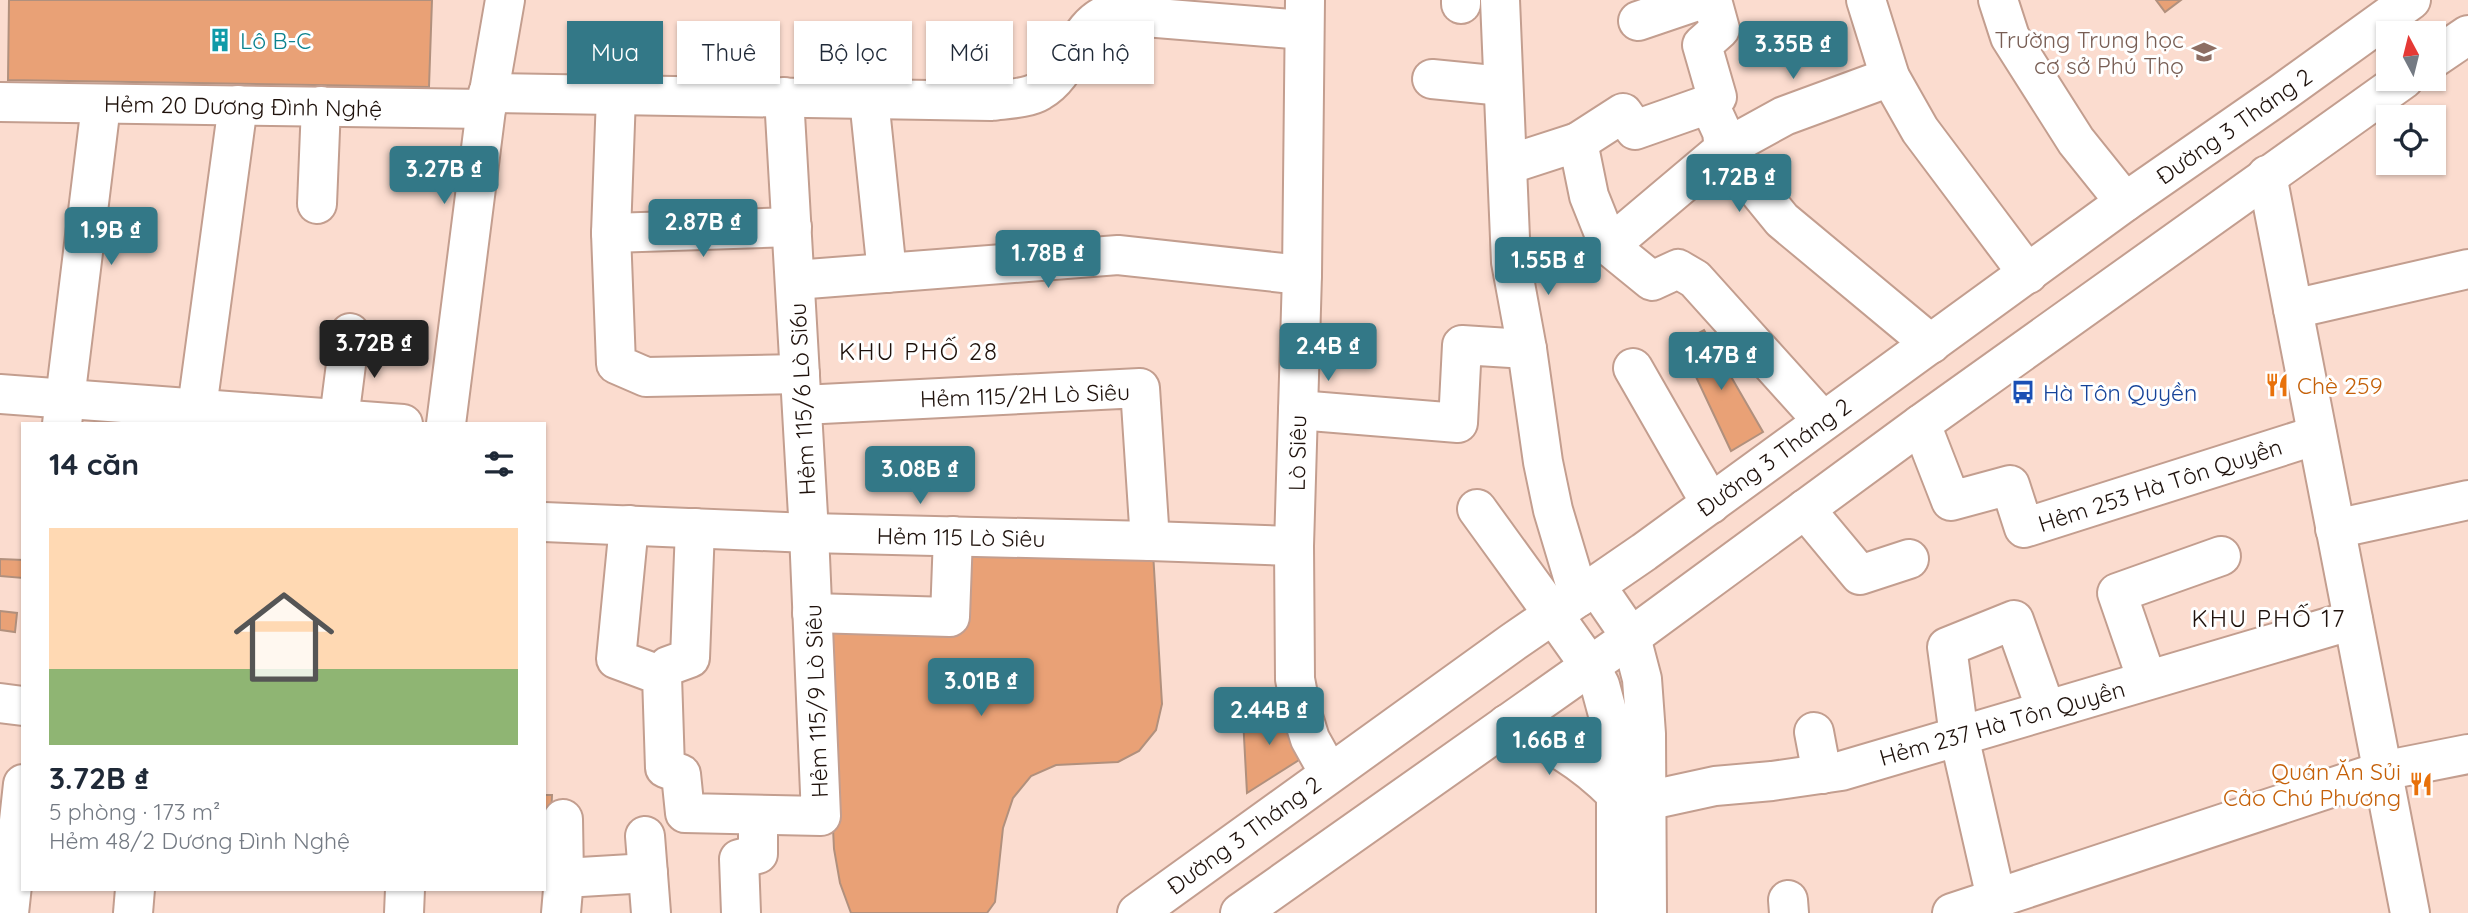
<!DOCTYPE html>
<html lang="vi">
<head>
<meta charset="utf-8">
<style>
	:root { --surface:#fff; --page:#f6f6f7; --text:#1f2937; --muted:#747a83; --line:#e0e1e3; --accent:#337887 }
	body { margin:0; font-family:Quicksand,sans-serif; background:var(--page); color:var(--text); height:100vh; display:flex; flex-direction:column; font-size:26px; white-space:nowrap }
	* { box-sizing:border-box; margin:0 }
	p { font-size:23px; color:var(--muted) }
	.icon { flex:none; width:38px; height:38px; fill:none; stroke:currentColor; stroke-width:2; stroke-linecap:round; stroke-linejoin:round }
	.map { position:relative; flex:1; overflow:hidden }
	.details { position:absolute; left:21px; top:422px; width:525px; height:469px; display:flex; flex-direction:column; background:var(--surface); border-radius:0px; box-shadow:0 2px 5px #0004 }
	.details>* { flex:none }
	.hud { position:absolute; left:567px; top:21px; width:665px; height:63px; display:flex; gap:14px }
	.needle { width:46px; rotate:353deg }
	.fabs { position:absolute; left:2376px; top:21px; display:grid; gap:14px }
	.fabs a { display:grid; place-items:center; width:70px; height:70px; border-radius:0px; background:var(--surface); box-shadow:0 2px 5px #0004; font-size:35px }
	.price { position:absolute; translate:-50% -60px; padding:0 16px; border-radius:7px; background:var(--accent); color:#fff; font-size:23px; line-height:46px; filter:drop-shadow(0 2px 4px #0008) }
	.price::after { content:''; position:absolute; left:50%; top:42px; width:21px; height:16px; margin-left:-10px; background:inherit; clip-path:polygon(0 0,100% 0,50% 100%) }
	.price.current { background:#222; color:#fff }
	ul { padding:0; list-style:none }
	li { display:grid; align-content:center; gap:14px; height:371px; padding:0 28px }
	li+li { border-top:2px solid var(--line) }
	li span { display:grid; place-items:center; height:217px; border-radius:0px; color:#555 }
	li>.icon { margin-inline-start:auto }
	span .icon { width:126px; height:126px; fill:#fffc; stroke-width:1 }
	li b { font-size:30px }
	h2 { display:flex; justify-content:space-between; align-items:center; height:84px; padding:0 28px; font-size:30px }
	.tag { padding:0 24px; border-radius:0px; background:var(--surface); box-shadow:0 2px 5px #0004; font-size:24px; line-height:63px }
	.tag.current { background:var(--accent); color:#fff }
	.map>svg:first-child { display:block }
	.building { fill:#e9a176; stroke:#b1907d; stroke-width:2 }
	.lines { fill:none; stroke-linecap:round; stroke-linejoin:round }
	.minor-casing { stroke:#c39e8f; stroke-width:42 }
	.major-casing { stroke:#c39e8f; stroke-width:42 }
	.minor { stroke:#fff; stroke-width:38 }
	.major { stroke:#fff; stroke-width:38 }
	.labels { text-anchor:middle; dominant-baseline:central; stroke-width:6; stroke-linejoin:round; paint-order:stroke }
	.education-label { font-size:23px; fill:#785e54; stroke:#fff; text-anchor:end }
	.culture-label { font-size:23px; fill:#0d838f; stroke:#fff; text-anchor:start }
	.street-label { font-size:23px; fill:#1f120c; stroke:#fff }
	.food-label { font-size:23px; fill:#c56008; stroke:#fff; text-anchor:start }
	.transit-label { font-size:23px; fill:#164399; stroke:#fff; text-anchor:start }
	.neighbourhood-label { font-size:24px; letter-spacing:2px; fill:#1f120c; stroke:#fff }
</style>
</head>
<body>
<div class="map">
<svg width="2468" height="913" viewBox="0 0 2468 913">
	<rect width="100%" height="100%" fill="#fbdccf"/>
	<g class="building">
		<polygon points="9,0 432,0 429,87 8,80"/>
		<polygon points="2156,0 2181,0 2165,12"/>
		<polygon points="1704,330 1763,432 1731,451 1680,343"/>
		<polygon points="1153,552 1162,704 1156,730 1139,751 1118,762 1056,765 1031,776 1013,798 1003,828 995,902 987,913 851,913 840,883 834,849 823,621 956,624 956,556"/>
		<polygon points="0,559 23,560 23,578 0,576"/>
		<polygon points="0,611 17,613 15,632 0,630"/>
		<polygon points="1296,715 1299,760 1247,793 1243,718"/>
		<polygon points="544,795 552,795 551,818 544,818"/>
	</g>
	<g class="lines">
		<g class="minor-casing">
			<g id="minor">
				<polyline points="1305,0 1302,275 1294,546 1295,679 1301,710 1310,739 1329,773"/>
				<polyline points="1461,0 1461,4"/>
				<polyline points="1500,0 1511,262 1527,349 1543,462 1553,510 1579,597"/>
				<polyline points="1712,0 1720,29 1702,45 1717,97 1709,104 1722,132 1724,149 1782,220 1931,344"/>
				<polyline points="1866,0 1890,77 1920,130 2028,274"/>
				<polyline points="1998,0 2010,37 2076,141 2125,202"/>
				<polyline points="1638,21 1700,0"/>
				<polyline points="1432,79 1503,86"/>
				<path d="M 488,93 L 991,101 C 1005,99 1027,99 1040,91 C 1072,73 1075,26 1108,14 L 1304,30"/>
				<polyline points="616,96 611,233 616,364 646,377 800,374"/>
				<polyline points="869,99 887,273"/>
				<polyline points="0,102 486,109"/>
				<polyline points="1578,142 1623,113 1635,130 1709,104"/>
				<polyline points="1507,165 1578,142 1589,196 1609,246 1652,281 1678,269 1695,279 1823,421"/>
				<polyline points="2267,175 2410,913"/>
				<polyline points="317,204 321,106"/>
				<polyline points="611,233 792,227"/>
				<polyline points="1609,246 1724,149 1784,116 1890,77"/>
				<polyline points="795,280 1118,255 1302,275"/>
				<polyline points="2293,309 2468,269"/>
				<polyline points="1633,368 1711,504"/>
				<polyline points="0,394 403,424"/>
				<polyline points="802,405 1140,388 1150,541"/>
				<polyline points="197,408 238,105"/>
				<polyline points="1298,410 1458,423 1462,345 1527,349"/>
				<polyline points="339,419 350,333"/>
				<polyline points="62,424 101,105"/>
				<polyline points="446,424 486,109 505,0"/>
				<polyline points="1921,424 1951,501 2010,485 2024,528 2317,435"/>
				<polyline points="1477,509 1553,614"/>
				<polyline points="1805,509 1860,575 1909,559"/>
				<polyline points="544,522 809,533 1150,541 1294,546"/>
				<polyline points="629,525 616,659 662,676 665,768 681,774 685,813 821,816 809,533 784,97"/>
				<polyline points="2335,529 2468,500"/>
				<polyline points="812,613 950,617 953,536"/>
				<polyline points="662,676 668,666 690,658 695,528"/>
				<polyline points="2147,680 2117,593 2221,556"/>
				<polyline points="0,703 23,706"/>
				<polyline points="1814,732 1822,774"/>
				<polyline points="1646,801 1715,786 1772,781 1841,771 2353,620"/>
				<polyline points="645,836 651,913"/>
				<polyline points="564,878 648,873"/>
				<polyline points="1996,898 1959,736 1947,647 2014,620 2046,710"/>
				<polyline points="1788,900 1789,913"/>
				<polyline points="9,913 23,784"/>
				<polyline points="133,913 135,889"/>
				<polyline points="404,913 405,889"/>
				<polyline points="561,913 564,878 563,819"/>
				<polyline points="741,913 739,859 758,854 758,815"/>
				<polyline points="1952,913 2382,771 2468,754"/>
			</g>
		</g>
		<g class="major-casing">
			<g id="major">
				<polyline points="2434,58 2468,35"/>
				<polyline points="1596,586 1631,637 1642,679 1646,734 1647,913"/>
				<polyline points="1553,614 1590,666 1600,685 1613,733 1616,762 1616,913"/>
				<path d="M 1507,724 C 1551,742 1582,760 1616,794"/>
				<polyline points="1137,913 1513,642 1644,552 2125,202 2282,93 2411,0"/>
				<polyline points="1240,913 1631,637 1921,424 2404,79"/>
			</g>
		</g>
		<use href="#minor" class="minor"/>
		<use href="#major" class="major"/>
	</g>
	<defs>
		<g id="building-bare" transform="scale(1.89)"><path d="M-4-6H4V6H1V3H-1V6H-4ZM-2.5-4.3h1.7v1.8h-1.7ZM.8-4.3h1.7v1.8H.8ZM-2.5-1h1.7V.8h-1.7ZM.8-1h1.7V.8H.8Z" fill="#0f9aa8" stroke="#fff" stroke-width="2.5" paint-order="stroke"/></g>
		<g id="school-bare" transform="scale(1.89)"><path d="M0-5L7-2L0 1L-7-2ZM-4 1L0 2.5L4 1V4Q0 6-4 4Z" fill="#8d6e63" stroke="#fff" stroke-width="2.5" paint-order="stroke"/></g>
		<g id="restaurant-bare" transform="scale(1.89)"><path d="M-5-6h1v4h1v-4h1v4h1v-4h1v5L-1.5 .5V6h-2V.5L-5-1ZM5-6V6H3V1.5H1.5Q1.5-4 5-6Z" fill="#e8710a" stroke="#fff" stroke-width="2.5" paint-order="stroke"/></g>
		<g id="bus-bare" transform="scale(1.89)"><path d="M-5-6H5V4H4V6H2V4H-2V6H-4V4H-5ZM-3.5-4V0h7V-4ZM-3.5 1.2v1.5H-2V1.2ZM2 1.2v1.5H3.5V1.2Z" fill="#1a4fb4" stroke="#fff" stroke-width="2.5" paint-order="stroke"/></g>
	</defs>
	<g fill-rule="evenodd">
		<use href="#building-bare" x="220" y="40"/>
		<use href="#school-bare" x="2204" y="52"/>
		<use href="#restaurant-bare" x="2277" y="385"/>
		<use href="#bus-bare" x="2023" y="392"/>
		<use href="#restaurant-bare" x="2421" y="784"/>
	</g>
	<g class="labels">
		<g class="education-label">
			<text x="2184" y="39">Trường Trung học<tspan x="2184" dy="26">cơ sở Phú Thọ</tspan></text>
		</g>
		<g class="culture-label">
			<text x="240" y="40">Lô B-C</text>
		</g>
		<g class="street-label">
			<text transform="translate(243 106) rotate(1)">Hẻm 20 Dương Đình Nghệ</text>
			<text transform="translate(2234 126) rotate(-35)">Đường 3 Tháng 2</text>
			<text transform="translate(1025 395) rotate(-2)">Hẻm 115/2H Lò Siêu</text>
			<text transform="translate(802 399) rotate(-93)">Hẻm 115/6 Lò Si6u</text>
			<text transform="translate(1297 453) rotate(-89)">Lò Siêu</text>
			<text transform="translate(1774 457) rotate(-36)">Đường 3 Tháng 2</text>
			<text transform="translate(2160 485) rotate(-18)">Hẻm 253 Hà Tôn Quyền</text>
			<text transform="translate(961 537) rotate(1)">Hẻm 115 Lò Siêu</text>
			<text transform="translate(816 701) rotate(-92)">Hẻm 115/9 Lò Siêu</text>
			<text transform="translate(2002 723) rotate(-16)">Hẻm 237 Hà Tôn Quyền</text>
			<text transform="translate(1244 835) rotate(-36)">Đường 3 Tháng 2</text>
		</g>
		<g class="food-label">
			<text x="2297" y="385">Chè 259</text>
			<text x="2401" y="771" text-anchor="end">Quán Ăn Sủi<tspan x="2401" dy="26">Cảo Chú Phương</tspan></text>
		</g>
		<g class="transit-label">
			<text x="2043" y="392">Hà Tôn Quyền</text>
		</g>
		<g class="neighbourhood-label">
			<text x="919" y="351">KHU PHỐ 28</text>
			<text x="2269" y="618">KHU PHỐ 17</text>
		</g>
	</g>
</svg>
<div class="fabs">
<a><svg class="needle" viewBox="-14 -14 28 28"><path d="M0-13l5 13h-10z" fill="#e53935"/><path d="M0 13l5-13h-10z" fill="#747a83"/></svg></a>
<a><svg class="icon" aria-label="locate" viewBox="0 0 24 24"><circle cx="12" cy="12" r="6"/><path d="M12 2v4M12 18v4M2 12h4M18 12h4"/></svg></a>
</div>
<b class="price" style="left:1793px;top:81px">3.35B ₫</b>
<b class="price" style="left:444px;top:206px">3.27B ₫</b>
<b class="price" style="left:1739px;top:214px">1.72B ₫</b>
<b class="price" style="left:703px;top:259px">2.87B ₫</b>
<b class="price" style="left:111px;top:267px">1.9B ₫</b>
<b class="price" style="left:1048px;top:290px">1.78B ₫</b>
<b class="price" style="left:1548px;top:297px">1.55B ₫</b>
<b class="price current" style="left:374px;top:380px">3.72B ₫</b>
<b class="price" style="left:1328px;top:383px">2.4B ₫</b>
<b class="price" style="left:1721px;top:392px">1.47B ₫</b>
<b class="price" style="left:920px;top:506px">3.08B ₫</b>
<b class="price" style="left:981px;top:718px">3.01B ₫</b>
<b class="price" style="left:1269px;top:747px">2.44B ₫</b>
<b class="price" style="left:1549px;top:777px">1.66B ₫</b>
<div class="hud">
<a class="tag current">Mua</a>
<a class="tag">Thuê</a>
<a class="tag">Bộ lọc</a>
<a class="tag">Mới</a>
<a class="tag">Căn hộ</a>
</div>
<section class="details">
<h2>14 căn<svg class="icon" aria-label="filters" viewBox="0 0 24 24"><path d="M4 7h16M4 17h16"/><circle cx="9" cy="7" r="2"/><circle cx="15" cy="17" r="2"/></svg></h2>
<ul>
<li><span style="background:linear-gradient(#ffd9b3 65%,#8fb573 0)"><svg class="icon" aria-label="home" viewBox="0 0 24 24"><path d="M3 11l9-7 9 7M6 9v11h12V9"/></svg></span><div><b>3.72B ₫</b><p>5 phòng · 173 m²</p><p>Hẻm 48/2 Dương Đình Nghệ</p></div></li>
</ul>
</section>
</div>
</body>
</html>
